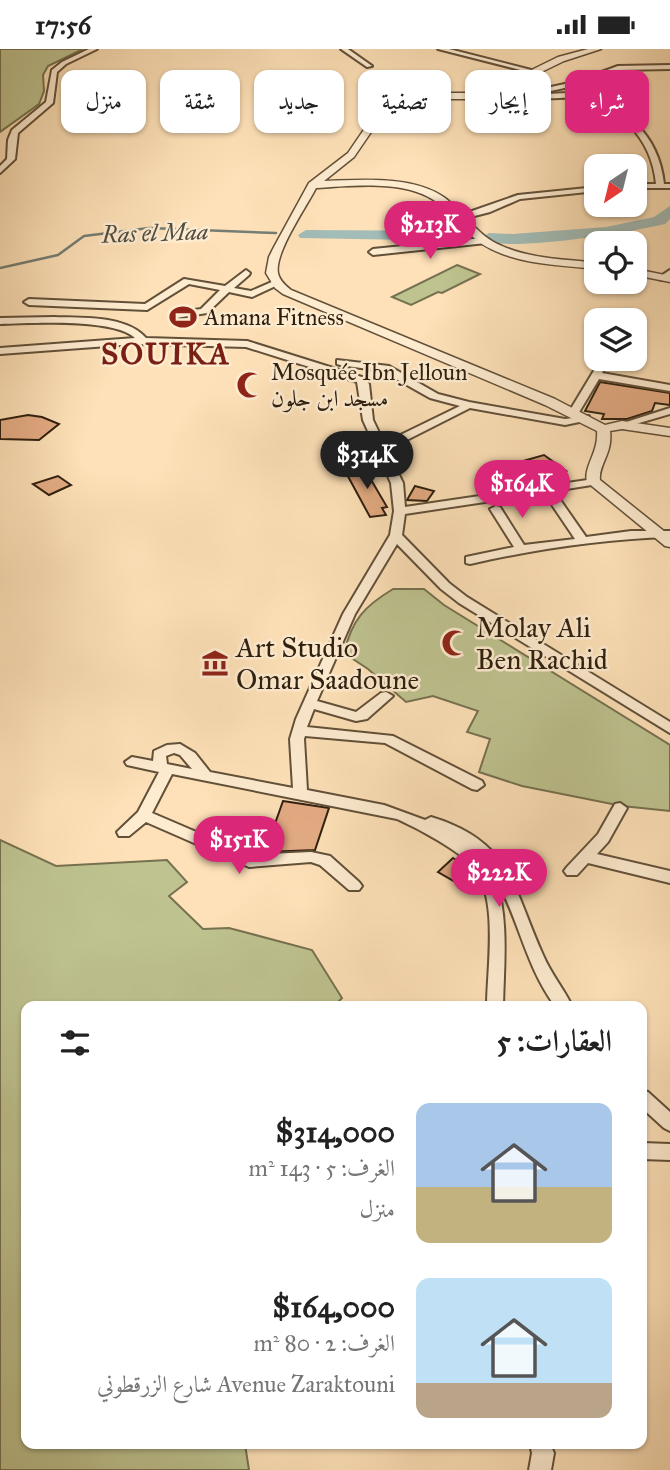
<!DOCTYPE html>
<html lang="ar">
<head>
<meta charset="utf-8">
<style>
	:root { --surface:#fff; --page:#f2f2f2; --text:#222; --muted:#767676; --accent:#db2777 }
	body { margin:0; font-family:"IM FELL Great Primer",Amiri,serif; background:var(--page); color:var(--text); direction:rtl; height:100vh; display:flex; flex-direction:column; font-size:26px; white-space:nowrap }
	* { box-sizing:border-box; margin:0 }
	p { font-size:23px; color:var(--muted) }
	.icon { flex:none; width:38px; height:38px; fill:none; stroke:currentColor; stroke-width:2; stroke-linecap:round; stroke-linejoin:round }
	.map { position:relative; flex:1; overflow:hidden; direction:ltr }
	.details { position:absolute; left:21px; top:952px; width:626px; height:448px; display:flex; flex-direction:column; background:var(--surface); border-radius:14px; box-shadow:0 2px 5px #0004; direction:rtl }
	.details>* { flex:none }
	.hud { position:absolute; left:21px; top:21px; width:628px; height:63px; direction:rtl; display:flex; gap:14px }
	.needle { width:46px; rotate:215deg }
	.fabs { position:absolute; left:584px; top:105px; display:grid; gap:14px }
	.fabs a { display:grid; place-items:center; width:63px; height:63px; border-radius:14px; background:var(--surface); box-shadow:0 2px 5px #0004; font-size:35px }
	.price { position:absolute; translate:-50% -60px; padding:0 16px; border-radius:24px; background:var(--accent); color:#fff; font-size:23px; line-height:46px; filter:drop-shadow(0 2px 4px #0008) }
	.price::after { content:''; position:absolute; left:50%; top:42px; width:21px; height:16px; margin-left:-10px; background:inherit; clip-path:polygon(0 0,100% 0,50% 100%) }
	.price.on { background:#222; color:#fff }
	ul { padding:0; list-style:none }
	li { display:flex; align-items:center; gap:21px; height:175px; padding:0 35px }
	li span { display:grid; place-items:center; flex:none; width:196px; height:140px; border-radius:14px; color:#555 }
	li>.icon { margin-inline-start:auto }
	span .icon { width:84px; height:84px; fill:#fffc; stroke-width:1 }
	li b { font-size:30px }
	h2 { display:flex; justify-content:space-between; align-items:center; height:84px; padding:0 35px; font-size:30px }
	.pill { padding:0 24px; border-radius:14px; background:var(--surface); box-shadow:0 2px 5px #0004; font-size:24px; line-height:63px }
	.pill.on { background:var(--accent); color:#fff }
	.status { display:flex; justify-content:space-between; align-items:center; height:49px; padding:0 35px; background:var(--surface); direction:ltr }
	.status svg { height:19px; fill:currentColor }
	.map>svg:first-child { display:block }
	.green { fill:#bec390; stroke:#767150; stroke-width:2 }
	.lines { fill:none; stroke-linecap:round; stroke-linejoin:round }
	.stream { stroke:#747d74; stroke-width:2.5 }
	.river { fill:#a2bcb7; fill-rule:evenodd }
	.building { fill:#e5ac84; stroke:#2e1f0f; stroke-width:2 }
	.minor-casing { stroke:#625039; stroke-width:4 }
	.tertiary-casing { stroke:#625039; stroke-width:3 }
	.minor { fill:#feecd1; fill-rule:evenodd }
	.tertiary { fill:#feecd1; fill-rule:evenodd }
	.labels { text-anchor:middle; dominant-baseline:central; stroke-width:5; stroke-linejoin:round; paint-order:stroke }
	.far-poi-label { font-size:23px; fill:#2e1f0f; stroke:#feecd1; text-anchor:start }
	.far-water-label { font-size:24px; font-style:italic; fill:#514e41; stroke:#feecd1 }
	.poi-label { font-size:28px; fill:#2e1f0f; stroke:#feecd1; text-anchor:start }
	.far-district-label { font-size:30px; font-weight:bold; letter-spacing:2px; fill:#7a1f14; stroke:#feecd1 }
</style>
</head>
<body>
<div class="status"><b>17:56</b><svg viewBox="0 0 49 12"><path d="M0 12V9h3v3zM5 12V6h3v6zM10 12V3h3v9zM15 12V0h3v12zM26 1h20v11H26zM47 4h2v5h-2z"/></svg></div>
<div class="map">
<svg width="670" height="1421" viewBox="0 0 670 1421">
	<rect width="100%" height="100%" fill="#fee1b8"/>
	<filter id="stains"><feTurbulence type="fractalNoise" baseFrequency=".00286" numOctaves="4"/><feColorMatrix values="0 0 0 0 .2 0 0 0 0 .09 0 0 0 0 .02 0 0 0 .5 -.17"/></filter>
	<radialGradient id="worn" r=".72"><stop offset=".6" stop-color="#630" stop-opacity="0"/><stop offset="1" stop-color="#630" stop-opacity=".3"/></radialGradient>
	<g class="green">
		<polygon points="0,0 83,0 48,17 43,26 44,42 39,55 0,83"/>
		<polygon points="457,216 480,225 442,244 438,243 411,256 392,248"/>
		<path d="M 393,540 L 424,540 L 444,556 L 670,696 L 670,762 L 622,757 L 522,737 L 479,723 L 490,690 L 467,683 L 478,662 L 433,647 L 406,653 L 368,620 L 344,604 C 352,570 365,557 393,540 Z"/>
		<polygon points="0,791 56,817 167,811 187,833 169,847 203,880 229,879 312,901 342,949 334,957 26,957 26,1395 245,1395 249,1421 0,1421"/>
	</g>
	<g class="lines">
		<polyline class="stream" points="0,219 58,206 84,187 149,179 276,184"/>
		<g class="river">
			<path d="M 670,157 L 670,170 L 665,175 C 637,182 498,206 481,189 L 489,184 L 513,185 L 606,178 L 654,168 Z"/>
			<polygon points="306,181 464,182 472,187 464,192 300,189 298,186"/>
		</g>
	</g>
	<g class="building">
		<polygon points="600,333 670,344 670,356 655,354 652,362 627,370 602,370 604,365 585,362"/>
		<polygon points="28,366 42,368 59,375 39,391 0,390 0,371"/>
		<polygon points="544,406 566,422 543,429 539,425 507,435 488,422"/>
		<polygon points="363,417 387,458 382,459 386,466 370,468 344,420"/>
		<polygon points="58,427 71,436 49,446 33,435"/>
		<polygon points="415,437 434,442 427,452 407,451"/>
		<polygon points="283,752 329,759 315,801 265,803"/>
		<polygon points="453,809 471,820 476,827 464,838 438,823"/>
	</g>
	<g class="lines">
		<g class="minor-casing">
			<g id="minor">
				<polygon points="89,0 97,0 66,15 57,23 53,54 18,84 15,110 0,124 0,117 7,110 8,91 12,81 46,53 52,21 62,13"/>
				<polygon points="341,0 348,0 372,17 367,18"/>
				<polygon points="438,0 449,0 539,23 536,25"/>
				<polygon points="670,16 670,20 619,21 578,36 528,47 485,52 461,47 465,45 485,48 528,43 574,33 618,17"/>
				<polygon points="377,34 416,47 417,49 410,51 375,37"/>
				<path d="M 548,45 C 557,45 566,43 575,45 C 623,53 659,85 664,135 L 670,135 L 670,139 L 635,139 L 635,135 L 656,135 C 652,89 618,54 573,49 C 563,48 555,50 545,49 Z"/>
				<polygon points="597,138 597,142 520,150 490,163 459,171 455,168 518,146"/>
				<polygon points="483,189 486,190 486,194 373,206 369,203 373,200"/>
				<polygon points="246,221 250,224 249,226 234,239 251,242 274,232 282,234 252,248 229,243 207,264 176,269 173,268 173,264 201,260 220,241 189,235 147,261 29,256 24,253 29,250 145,255 184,230 225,237"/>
				<polygon points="670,221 670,229 661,231 661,227"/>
				<path d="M 54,268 C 82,269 126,266 146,289 L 247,292 L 365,329 L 369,335 L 373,371 L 384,394 L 460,357 L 430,349 L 382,322 L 340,316 L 337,315 L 337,311 L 389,317 L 438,345 L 469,353 L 565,370 L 589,367 L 589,371 L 565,376 L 470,359 L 387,401 L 403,434 L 405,458 L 594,430 L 598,431 L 598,435 L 554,442 L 586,488 L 631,482 L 670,482 L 670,488 C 603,490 536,500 470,515 L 466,514 L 466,508 L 514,498 L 490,460 L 496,457 L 500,458 L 524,496 L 575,490 L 544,444 L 405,465 L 402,486 L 449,534 L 467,548 L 670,673 L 670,684 L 459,554 L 441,540 L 397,495 L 355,565 L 317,652 L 356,663 L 381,644 L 386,643 L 393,647 L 367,670 L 356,672 L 314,660 L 307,678 L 393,687 L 482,732 L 484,736 L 477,741 L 472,740 L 385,694 L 305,687 L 304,690 L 307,741 L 384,756 L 425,771 L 431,768 C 512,792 513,840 543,906 C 551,925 564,940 572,957 L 555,957 C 525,916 519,870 495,828 C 509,870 504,913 503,957 L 487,957 C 487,919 499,850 474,819 C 461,802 417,779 397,770 L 172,725 L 152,764 L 250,806 L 311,803 L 330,807 L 359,833 L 362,837 L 359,841 L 349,841 L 320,816 L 311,813 L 249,818 L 146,773 L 129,787 L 119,787 L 117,783 L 138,763 L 159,723 L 127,716 L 125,713 L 132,708 L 153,712 L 154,702 L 167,696 L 180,695 L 195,704 L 210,723 L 293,739 L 290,690 L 296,670 L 343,565 L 390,486 L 394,462 L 391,434 L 363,371 L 357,333 L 246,298 L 135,295 L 0,305 L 0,299 L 135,289 C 115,269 30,274 0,275 L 0,269 ZM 174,704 L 180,706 L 192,720 L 167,715 L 166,707 Z"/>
				<polygon points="601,310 611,310 602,324 670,336 670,342 599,330 578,365 570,365 569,363"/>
				<polygon points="670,359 670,365 622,379 617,376"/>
				<polygon points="620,754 627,759 608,793 597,805 670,822 670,834 588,814 577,826 567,826 564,822 567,818 598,785 615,755"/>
				<polygon points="642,1041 648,1043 670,1063 670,1082 664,1079 642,1059"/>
				<polygon points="642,1094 670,1095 670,1111 642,1110"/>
				<polygon points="530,1395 550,1395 554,1404 551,1421 529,1421 532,1404"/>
			</g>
		</g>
		<g class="tertiary-casing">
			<g id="tertiary">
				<path d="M 588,0 L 601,0 L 564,12 L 498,44 L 465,50 L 420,50 L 398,56 L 384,64 L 354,108 L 324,132 C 361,131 413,126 445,149 C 465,164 477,187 502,197 C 531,210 565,210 597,214 L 597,220 C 562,216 523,216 491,200 C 469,190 457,168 438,154 C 407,130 353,137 316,139 C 307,157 274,204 278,224 C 279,231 286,237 291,241 L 555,350 L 605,376 L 622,372 L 670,379 L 670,387 L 622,380 L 610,382 C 613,405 598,416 600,431 L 670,487 L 670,498 L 665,497 L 587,433 C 583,418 599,403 597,382 L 545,356 L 283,245 L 275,239 L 266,224 L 269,208 L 274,198 L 309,134 L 348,104 L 378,60 L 392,52 L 420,44 L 465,44 L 493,40 L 558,8 Z"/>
				<polygon points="635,220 670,227 670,233 635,226"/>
			</g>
		</g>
		<use href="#minor" class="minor"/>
		<use href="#tertiary" class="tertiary"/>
	</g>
	<defs>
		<g id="stadium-bare" transform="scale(2.1)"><path d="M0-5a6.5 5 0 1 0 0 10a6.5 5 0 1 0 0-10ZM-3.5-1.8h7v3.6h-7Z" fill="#8f2418" stroke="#feecd1" stroke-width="2.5" paint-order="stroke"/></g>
		<g id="mosque-bare" transform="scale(2.1)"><path d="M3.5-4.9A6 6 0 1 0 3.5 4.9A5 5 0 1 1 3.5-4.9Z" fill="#8f2418" stroke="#feecd1" stroke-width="2.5" paint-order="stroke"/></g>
		<g id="museum-bare" transform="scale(2.1)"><path d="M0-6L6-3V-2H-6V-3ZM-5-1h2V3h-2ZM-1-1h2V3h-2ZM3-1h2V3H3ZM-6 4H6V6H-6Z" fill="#8f2418" stroke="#feecd1" stroke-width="2.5" paint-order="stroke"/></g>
	</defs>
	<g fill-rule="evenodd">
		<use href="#stadium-bare" x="183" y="268"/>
		<use href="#mosque-bare" x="250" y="336"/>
		<use href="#mosque-bare" x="455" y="594"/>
		<use href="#museum-bare" x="215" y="614"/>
	</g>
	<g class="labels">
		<g class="far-poi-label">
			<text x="204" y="268">Amana Fitness</text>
			<text x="271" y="323">Mosquée Ibn Jelloun<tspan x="271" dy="26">مسجد ابن جلون</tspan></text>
		</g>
		<g class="far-water-label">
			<text transform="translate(155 184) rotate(-2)">Ras el Maa</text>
		</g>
		<g class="poi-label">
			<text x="476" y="578">Molay Ali<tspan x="476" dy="32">Ben Rachid</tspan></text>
			<text x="236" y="598">Art Studio<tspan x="236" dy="32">Omar Saadoune</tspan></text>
		</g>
		<g class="far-district-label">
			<text x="166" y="305">SOUIKA</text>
		</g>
	</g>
	<rect width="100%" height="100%" filter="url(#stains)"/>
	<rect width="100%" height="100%" fill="url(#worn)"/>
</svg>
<div class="fabs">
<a><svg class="needle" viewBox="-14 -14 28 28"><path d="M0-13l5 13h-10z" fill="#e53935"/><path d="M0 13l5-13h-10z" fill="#767676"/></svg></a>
<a><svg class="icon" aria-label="locate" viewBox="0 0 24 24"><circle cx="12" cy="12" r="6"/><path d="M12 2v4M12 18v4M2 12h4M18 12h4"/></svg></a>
<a><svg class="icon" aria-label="layers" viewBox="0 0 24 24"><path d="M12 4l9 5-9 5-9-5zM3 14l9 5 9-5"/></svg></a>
</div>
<b class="price" style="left:430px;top:212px">$213K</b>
<b class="price on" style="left:367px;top:442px">$314K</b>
<b class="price" style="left:522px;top:471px">$164K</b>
<b class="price" style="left:239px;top:827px">$151K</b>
<b class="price" style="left:499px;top:860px">$222K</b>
<div class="hud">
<a class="pill on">شراء</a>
<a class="pill">إيجار</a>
<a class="pill">تصفية</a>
<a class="pill">جديد</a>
<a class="pill">شقة</a>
<a class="pill">منزل</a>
</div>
<section class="details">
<h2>العقارات: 5<svg class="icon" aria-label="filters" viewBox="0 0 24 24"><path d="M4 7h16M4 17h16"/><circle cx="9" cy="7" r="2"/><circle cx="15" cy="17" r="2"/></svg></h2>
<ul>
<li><span style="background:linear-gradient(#a9c7e8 60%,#c2b280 0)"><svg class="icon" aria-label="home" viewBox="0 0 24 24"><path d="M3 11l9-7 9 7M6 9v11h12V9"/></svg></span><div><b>$314,000</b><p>الغرف: 5 · 143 m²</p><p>منزل</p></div></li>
<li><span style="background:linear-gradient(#bfe0f5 75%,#b9a48a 0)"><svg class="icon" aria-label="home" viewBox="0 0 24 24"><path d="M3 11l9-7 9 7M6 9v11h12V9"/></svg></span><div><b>$164,000</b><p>الغرف: 2 · 80 m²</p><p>Avenue Zaraktouni شارع الزرقطوني</p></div></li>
</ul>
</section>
</div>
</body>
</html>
